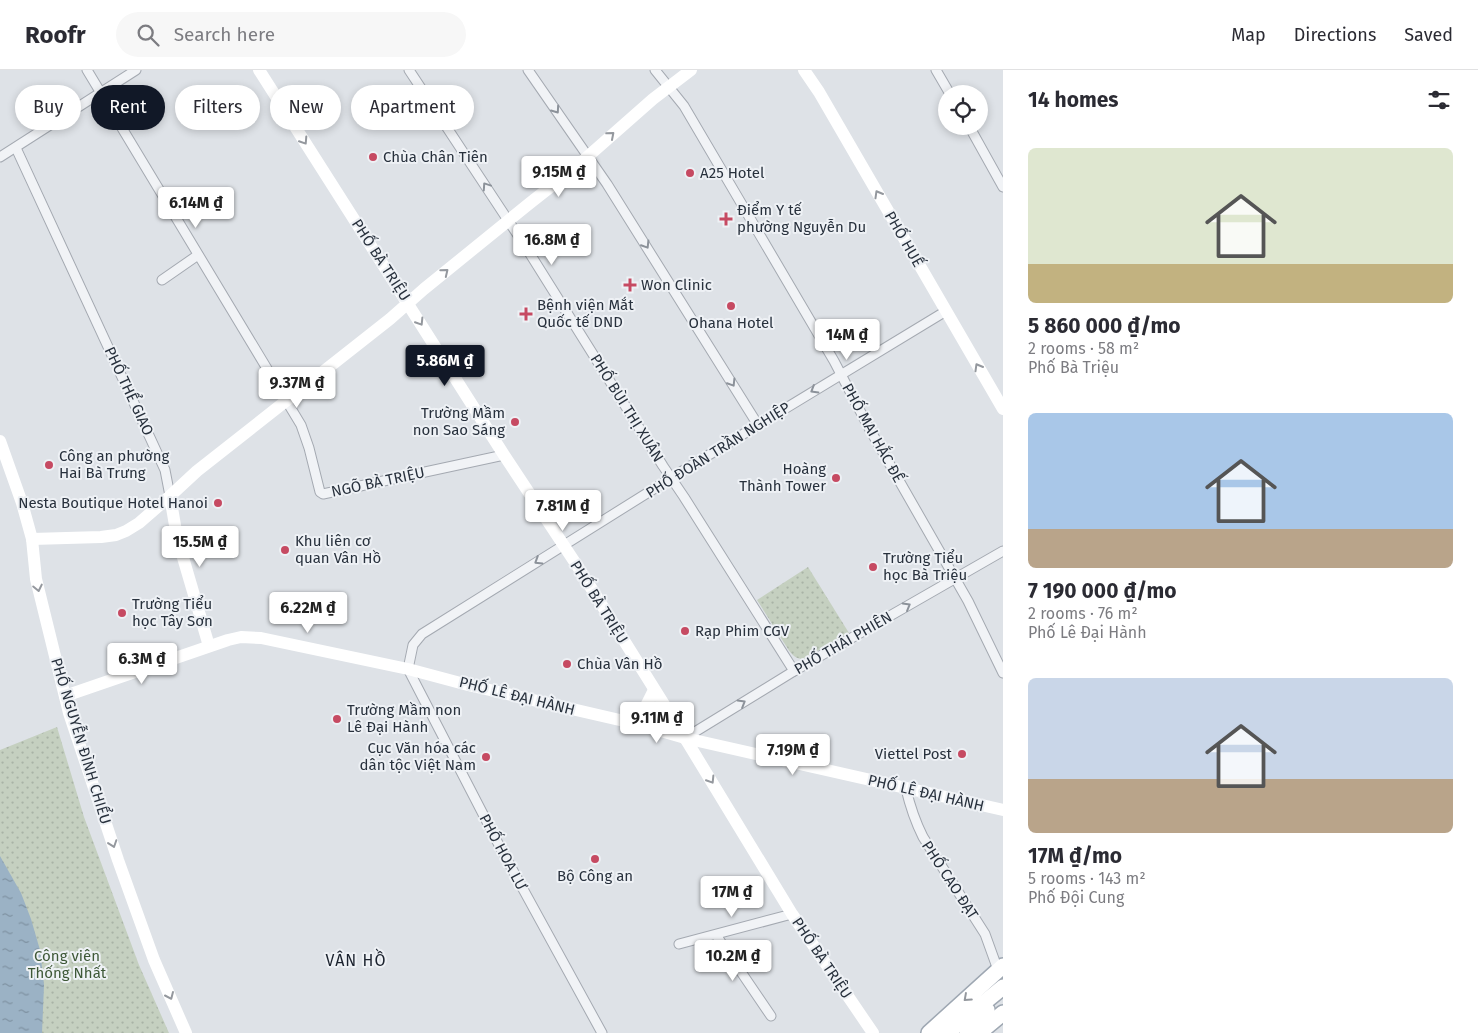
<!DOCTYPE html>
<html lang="en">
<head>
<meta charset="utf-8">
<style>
	:root { --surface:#fff; --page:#f7f7f7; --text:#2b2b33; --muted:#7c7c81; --line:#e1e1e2; --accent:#111827 }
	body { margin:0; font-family:"Fira Sans",sans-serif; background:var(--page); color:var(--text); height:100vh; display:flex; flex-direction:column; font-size:19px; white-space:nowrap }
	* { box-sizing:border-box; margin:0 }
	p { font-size:16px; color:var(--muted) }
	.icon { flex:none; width:28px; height:28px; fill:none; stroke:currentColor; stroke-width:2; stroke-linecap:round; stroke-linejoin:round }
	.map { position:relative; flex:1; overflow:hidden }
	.details { display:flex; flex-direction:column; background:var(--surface); width:475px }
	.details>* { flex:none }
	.hud { position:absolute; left:15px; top:15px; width:475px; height:45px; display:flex; gap:10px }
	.buttons { position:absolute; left:938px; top:15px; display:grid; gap:10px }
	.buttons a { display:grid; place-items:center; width:50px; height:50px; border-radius:50%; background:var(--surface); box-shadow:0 2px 8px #0003; font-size:25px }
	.price { position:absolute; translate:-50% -42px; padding:0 11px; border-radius:5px; background:#fff; color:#222; font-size:16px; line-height:32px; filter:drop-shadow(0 1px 2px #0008) }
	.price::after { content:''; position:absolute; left:50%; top:30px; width:15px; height:11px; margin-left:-8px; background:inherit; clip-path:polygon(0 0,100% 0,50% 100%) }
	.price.current { background:var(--accent); color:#fff }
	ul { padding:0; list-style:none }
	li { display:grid; align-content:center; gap:10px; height:265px; padding:0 25px }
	li span { display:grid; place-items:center; height:155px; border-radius:8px; color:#555 }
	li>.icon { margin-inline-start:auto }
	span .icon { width:90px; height:90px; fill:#fffc; stroke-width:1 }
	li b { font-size:21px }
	h2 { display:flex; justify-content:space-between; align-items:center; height:60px; padding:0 25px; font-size:21px }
	.tag { padding:0 18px; border-radius:22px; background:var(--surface); box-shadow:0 2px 8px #0003; font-size:18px; line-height:45px }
	.tag.current { background:var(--accent); color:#fff }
	header { display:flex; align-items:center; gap:30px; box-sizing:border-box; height:70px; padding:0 25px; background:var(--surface); border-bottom:1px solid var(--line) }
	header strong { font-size:24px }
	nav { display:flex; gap:28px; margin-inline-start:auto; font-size:18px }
	.search { width:350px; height:45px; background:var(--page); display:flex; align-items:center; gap:12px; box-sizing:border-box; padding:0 18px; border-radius:28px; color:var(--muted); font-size:19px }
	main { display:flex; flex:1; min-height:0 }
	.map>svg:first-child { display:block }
	.park { fill:url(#park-dots) }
	.water { fill:url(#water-ripples) }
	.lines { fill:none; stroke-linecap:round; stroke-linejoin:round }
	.street-casing { stroke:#a4a9b1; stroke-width:11 }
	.primary-casing { stroke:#9ea7b2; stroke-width:18 }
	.street { stroke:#f1f3f6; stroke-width:9 }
	.secondary { stroke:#fff; stroke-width:12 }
	.primary { stroke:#fff; stroke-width:15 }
	.oneway { stroke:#8c929a }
	.oneway2 { stroke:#94989e }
	.poi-dot { fill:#c64a62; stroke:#eef1f5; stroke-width:2 }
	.labels { text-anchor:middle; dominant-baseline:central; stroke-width:4; stroke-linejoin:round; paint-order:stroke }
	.poi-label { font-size:15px; fill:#28313d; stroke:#eef1f5; text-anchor:start }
	.street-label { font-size:15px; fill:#28313d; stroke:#eef1f5 }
	.park-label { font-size:15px; fill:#3e5837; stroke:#eef1f5 }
	.neighbourhood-label { font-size:16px; letter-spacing:1px; fill:#1b222e; stroke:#eef1f5 }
</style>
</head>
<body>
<header>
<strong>Roofr</strong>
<div class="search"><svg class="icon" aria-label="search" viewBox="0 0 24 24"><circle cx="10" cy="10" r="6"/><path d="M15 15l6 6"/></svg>Search here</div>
<nav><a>Map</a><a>Directions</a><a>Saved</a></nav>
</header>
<main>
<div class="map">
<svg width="1003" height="963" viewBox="0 0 1003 963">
	<defs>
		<pattern id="park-dots" width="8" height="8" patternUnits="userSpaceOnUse" patternTransform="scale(1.25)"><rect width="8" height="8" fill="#c5d0c0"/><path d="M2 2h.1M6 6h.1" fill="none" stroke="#a9b3a6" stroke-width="1.8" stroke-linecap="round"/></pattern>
		<pattern id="water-ripples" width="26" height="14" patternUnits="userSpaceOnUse" patternTransform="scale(1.25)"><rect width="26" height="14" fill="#9bb2c5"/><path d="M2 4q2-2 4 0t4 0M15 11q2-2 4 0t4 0" fill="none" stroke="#7e91a1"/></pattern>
	</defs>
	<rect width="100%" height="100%" fill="#dee2e7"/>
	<g class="park">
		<path d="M 808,497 L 849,563 L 803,589 C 796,589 792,585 788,579 L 757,530 Z"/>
		<polygon points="57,657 84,747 139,895 169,963 0,963 0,680"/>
	</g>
	<polygon class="water" points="0,786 21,823 31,849 40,880 44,915 42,963 0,963"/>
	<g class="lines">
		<g class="street-casing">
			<g id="street">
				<polyline points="87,0 301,355 309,378 320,422 323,424 504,385"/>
				<polyline points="409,0 527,179 663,396 684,427 794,601"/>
				<polyline points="528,0 607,114 758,355"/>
				<polyline points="655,0 684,36 834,291 869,358 968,531 1003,603"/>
				<polyline points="936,0 950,24"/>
				<polyline points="969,56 1003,117"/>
				<polyline points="16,78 165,400 170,426"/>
				<polyline points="0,87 136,0"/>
				<polyline points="162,210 198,185"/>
				<polyline points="685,668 794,601 1003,481"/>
				<path d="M 906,719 C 910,736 915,751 923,767 L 985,864 L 998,900"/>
				<polyline points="716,865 771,946"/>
				<polyline points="679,874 792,844"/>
				<polyline points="602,963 500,777 408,599 413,575 422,564 684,400 946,241"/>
			</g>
		</g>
		<g class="primary-casing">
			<g id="primary">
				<polyline points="929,963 1003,896"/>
				<polyline points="947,963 1003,917"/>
				<polyline points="967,963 987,940"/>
				<polyline points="979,963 1003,943"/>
			</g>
		</g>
		<use href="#street" class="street"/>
		<g class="secondary">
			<polyline points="259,0 504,385 578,497 685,668 792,844 873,963"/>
			<polyline points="804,0 819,22 1003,339"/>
			<polyline points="0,371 22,433 32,469 36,509 69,643 118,790 154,890 186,963"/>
			<polyline points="170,426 177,467 209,576"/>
			<polyline points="32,469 101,467 116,465 126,461 139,453 170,426 197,401 390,249 424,219 530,133 577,96 653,29 691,0"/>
			<polyline points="65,626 228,570 241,567 261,568 408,599 468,615 637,654 685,668 1003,740"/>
			<polyline points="637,654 654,620"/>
		</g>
		<use href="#primary" class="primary"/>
	</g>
	<defs><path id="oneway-chevron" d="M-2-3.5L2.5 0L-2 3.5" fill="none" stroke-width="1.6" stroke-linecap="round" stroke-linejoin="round" transform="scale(1.25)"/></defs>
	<g class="oneway">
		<use href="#oneway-chevron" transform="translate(556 40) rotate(55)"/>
		<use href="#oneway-chevron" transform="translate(486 116) rotate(-124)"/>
		<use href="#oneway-chevron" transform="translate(646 175) rotate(58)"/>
		<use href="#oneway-chevron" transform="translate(732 313) rotate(58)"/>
		<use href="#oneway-chevron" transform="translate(814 320) rotate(149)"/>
		<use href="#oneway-chevron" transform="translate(538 491) rotate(148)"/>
		<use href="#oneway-chevron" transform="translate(907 536) rotate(-30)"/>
		<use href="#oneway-chevron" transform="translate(742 633) rotate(-31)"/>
	</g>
	<g class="oneway2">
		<use href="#oneway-chevron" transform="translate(611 65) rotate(-41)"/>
		<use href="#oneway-chevron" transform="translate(304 71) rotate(57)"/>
		<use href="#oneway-chevron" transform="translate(878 124) rotate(-120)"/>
		<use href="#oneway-chevron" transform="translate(445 202) rotate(-39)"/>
		<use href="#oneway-chevron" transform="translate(420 252) rotate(58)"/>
		<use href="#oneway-chevron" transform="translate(978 297) rotate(-120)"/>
		<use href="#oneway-chevron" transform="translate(38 518) rotate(78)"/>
		<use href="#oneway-chevron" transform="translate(711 710) rotate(58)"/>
		<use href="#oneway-chevron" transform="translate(113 774) rotate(71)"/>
		<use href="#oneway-chevron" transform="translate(170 926) rotate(66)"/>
		<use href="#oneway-chevron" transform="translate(967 928) rotate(138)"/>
	</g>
	<g class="poi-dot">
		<circle cx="373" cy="87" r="5"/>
		<circle cx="690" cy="103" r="5"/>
		<path d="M723.5 141.5h5v5h5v5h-5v5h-5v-5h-5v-5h5z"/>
		<path d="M627.5 207.5h5v5h5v5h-5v5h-5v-5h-5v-5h5z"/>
		<circle cx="731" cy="236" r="5"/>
		<path d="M523.5 236.5h5v5h5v5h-5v5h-5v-5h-5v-5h5z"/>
		<circle cx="515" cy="352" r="5"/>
		<circle cx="49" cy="395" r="5"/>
		<circle cx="836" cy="408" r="5"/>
		<circle cx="218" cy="433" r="5"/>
		<circle cx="285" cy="480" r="5"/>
		<circle cx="873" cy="497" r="5"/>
		<circle cx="122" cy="543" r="5"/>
		<circle cx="685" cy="561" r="5"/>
		<circle cx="567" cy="594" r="5"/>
		<circle cx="337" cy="649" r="5"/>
		<circle cx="962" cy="684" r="5"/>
		<circle cx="486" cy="687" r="5"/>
		<circle cx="595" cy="789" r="5"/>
	</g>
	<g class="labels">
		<g class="poi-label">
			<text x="383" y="87">Chùa Chân Tiên</text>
			<text x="700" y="103">A25 Hotel</text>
			<text x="737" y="140">Điểm Y tế<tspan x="737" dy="17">phường Nguyễn Du</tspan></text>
			<text x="641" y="215">Won Clinic</text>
			<text x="537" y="235">Bệnh viện Mắt<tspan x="537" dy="17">Quốc tế DND</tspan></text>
			<text x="731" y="253" text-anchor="middle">Ohana Hotel</text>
			<text x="505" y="343" text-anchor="end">Trường Mầm<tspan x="505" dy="17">non Sao Sáng</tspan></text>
			<text x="59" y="386">Công an phường<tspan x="59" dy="17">Hai Bà Trưng</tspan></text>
			<text x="826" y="399" text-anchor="end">Hoàng<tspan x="826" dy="17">Thành Tower</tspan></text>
			<text x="208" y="433" text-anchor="end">Nesta Boutique Hotel Hanoi</text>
			<text x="295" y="471">Khu liên cơ<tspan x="295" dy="17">quan Vân Hồ</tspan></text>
			<text x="883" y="488">Trường Tiểu<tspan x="883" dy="17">học Bà Triệu</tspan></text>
			<text x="132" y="534">Trường Tiểu<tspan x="132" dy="17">học Tây Sơn</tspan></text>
			<text x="695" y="561">Rạp Phim CGV</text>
			<text x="577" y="594">Chùa Vân Hồ</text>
			<text x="347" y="640">Trường Mầm non<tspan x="347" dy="17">Lê Đại Hành</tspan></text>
			<text x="476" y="678" text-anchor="end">Cục Văn hóa các<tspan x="476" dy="17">dân tộc Việt Nam</tspan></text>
			<text x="952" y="684" text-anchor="end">Viettel Post</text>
			<text x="595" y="806" text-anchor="middle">Bộ Công an</text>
		</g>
		<g class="street-label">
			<text transform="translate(904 169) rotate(60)">PHỐ HUẾ</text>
			<text transform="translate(381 190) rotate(57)">PHỐ BÀ TRIỆU</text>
			<text transform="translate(129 321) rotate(65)">PHỐ THỂ GIAO</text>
			<text transform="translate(627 338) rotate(58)">PHỐ BÙI THỊ XUÂN</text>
			<text transform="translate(873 363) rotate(61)">PHỐ MAI HẮC ĐẾ</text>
			<text transform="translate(718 380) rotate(-32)">PHỐ ĐOÀN TRẦN NGHIỆP</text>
			<text transform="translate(378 412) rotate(-12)">NGÕ BÀ TRIỆU</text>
			<text transform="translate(599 532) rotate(58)">PHỐ BÀ TRIỆU</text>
			<text transform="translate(843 573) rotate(-30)">PHỐ THÁI PHIÊN</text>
			<text transform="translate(517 626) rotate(14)">PHỐ LÊ ĐẠI HÀNH</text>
			<text transform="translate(81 671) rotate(73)">PHỐ NGUYỄN ĐÌNH CHIỂU</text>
			<text transform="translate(926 723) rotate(13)">PHỐ LÊ ĐẠI HÀNH</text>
			<text transform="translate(503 782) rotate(62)">PHỐ HOA LƯ</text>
			<text transform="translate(950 810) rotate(57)">PHỐ CAO ĐẠT</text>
			<text transform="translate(822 888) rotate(56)">PHỐ BÀ TRIỆU</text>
		</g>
		<g class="park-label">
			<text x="67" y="886">Công viên<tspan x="67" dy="17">Thống Nhất</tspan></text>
		</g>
		<g class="neighbourhood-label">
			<text x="356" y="890">VÂN HỒ</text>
		</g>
	</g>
</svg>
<div class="buttons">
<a><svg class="icon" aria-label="locate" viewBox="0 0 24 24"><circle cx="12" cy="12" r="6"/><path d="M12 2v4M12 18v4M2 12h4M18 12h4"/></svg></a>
</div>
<b class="price" style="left:559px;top:128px">9.15M ₫</b>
<b class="price" style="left:196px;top:159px">6.14M ₫</b>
<b class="price" style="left:552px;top:196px">16.8M ₫</b>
<b class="price" style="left:847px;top:291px">14M ₫</b>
<b class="price current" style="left:445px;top:317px">5.86M ₫</b>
<b class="price" style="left:297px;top:339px">9.37M ₫</b>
<b class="price" style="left:563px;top:462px">7.81M ₫</b>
<b class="price" style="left:200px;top:498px">15.5M ₫</b>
<b class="price" style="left:308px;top:564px">6.22M ₫</b>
<b class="price" style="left:142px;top:615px">6.3M ₫</b>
<b class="price" style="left:657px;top:674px">9.11M ₫</b>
<b class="price" style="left:793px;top:706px">7.19M ₫</b>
<b class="price" style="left:732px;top:848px">17M ₫</b>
<b class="price" style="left:733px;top:912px">10.2M ₫</b>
<div class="hud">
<a class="tag">Buy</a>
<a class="tag current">Rent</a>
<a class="tag">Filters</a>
<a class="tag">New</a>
<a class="tag">Apartment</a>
</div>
</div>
<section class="details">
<h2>14 homes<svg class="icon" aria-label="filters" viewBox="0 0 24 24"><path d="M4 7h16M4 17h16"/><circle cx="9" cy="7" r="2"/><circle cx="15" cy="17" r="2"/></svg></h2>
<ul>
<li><span style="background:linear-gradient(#dfe7d0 75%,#c2b280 0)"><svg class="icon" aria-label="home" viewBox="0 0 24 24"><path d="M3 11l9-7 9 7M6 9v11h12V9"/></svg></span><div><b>5 860 000 ₫/mo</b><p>2 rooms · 58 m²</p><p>Phố Bà Triệu</p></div></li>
<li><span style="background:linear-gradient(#a9c7e8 75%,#b9a48a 0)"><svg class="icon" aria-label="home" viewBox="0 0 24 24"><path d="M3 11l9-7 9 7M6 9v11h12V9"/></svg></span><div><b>7 190 000 ₫/mo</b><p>2 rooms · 76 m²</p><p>Phố Lê Đại Hành</p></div></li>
<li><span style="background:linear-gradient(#c9d6e8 65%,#b9a48a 0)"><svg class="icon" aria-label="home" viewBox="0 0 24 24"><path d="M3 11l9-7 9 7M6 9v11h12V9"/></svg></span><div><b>17M ₫/mo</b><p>5 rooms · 143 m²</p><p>Phố Đội Cung</p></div></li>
</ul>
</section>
</main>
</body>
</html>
